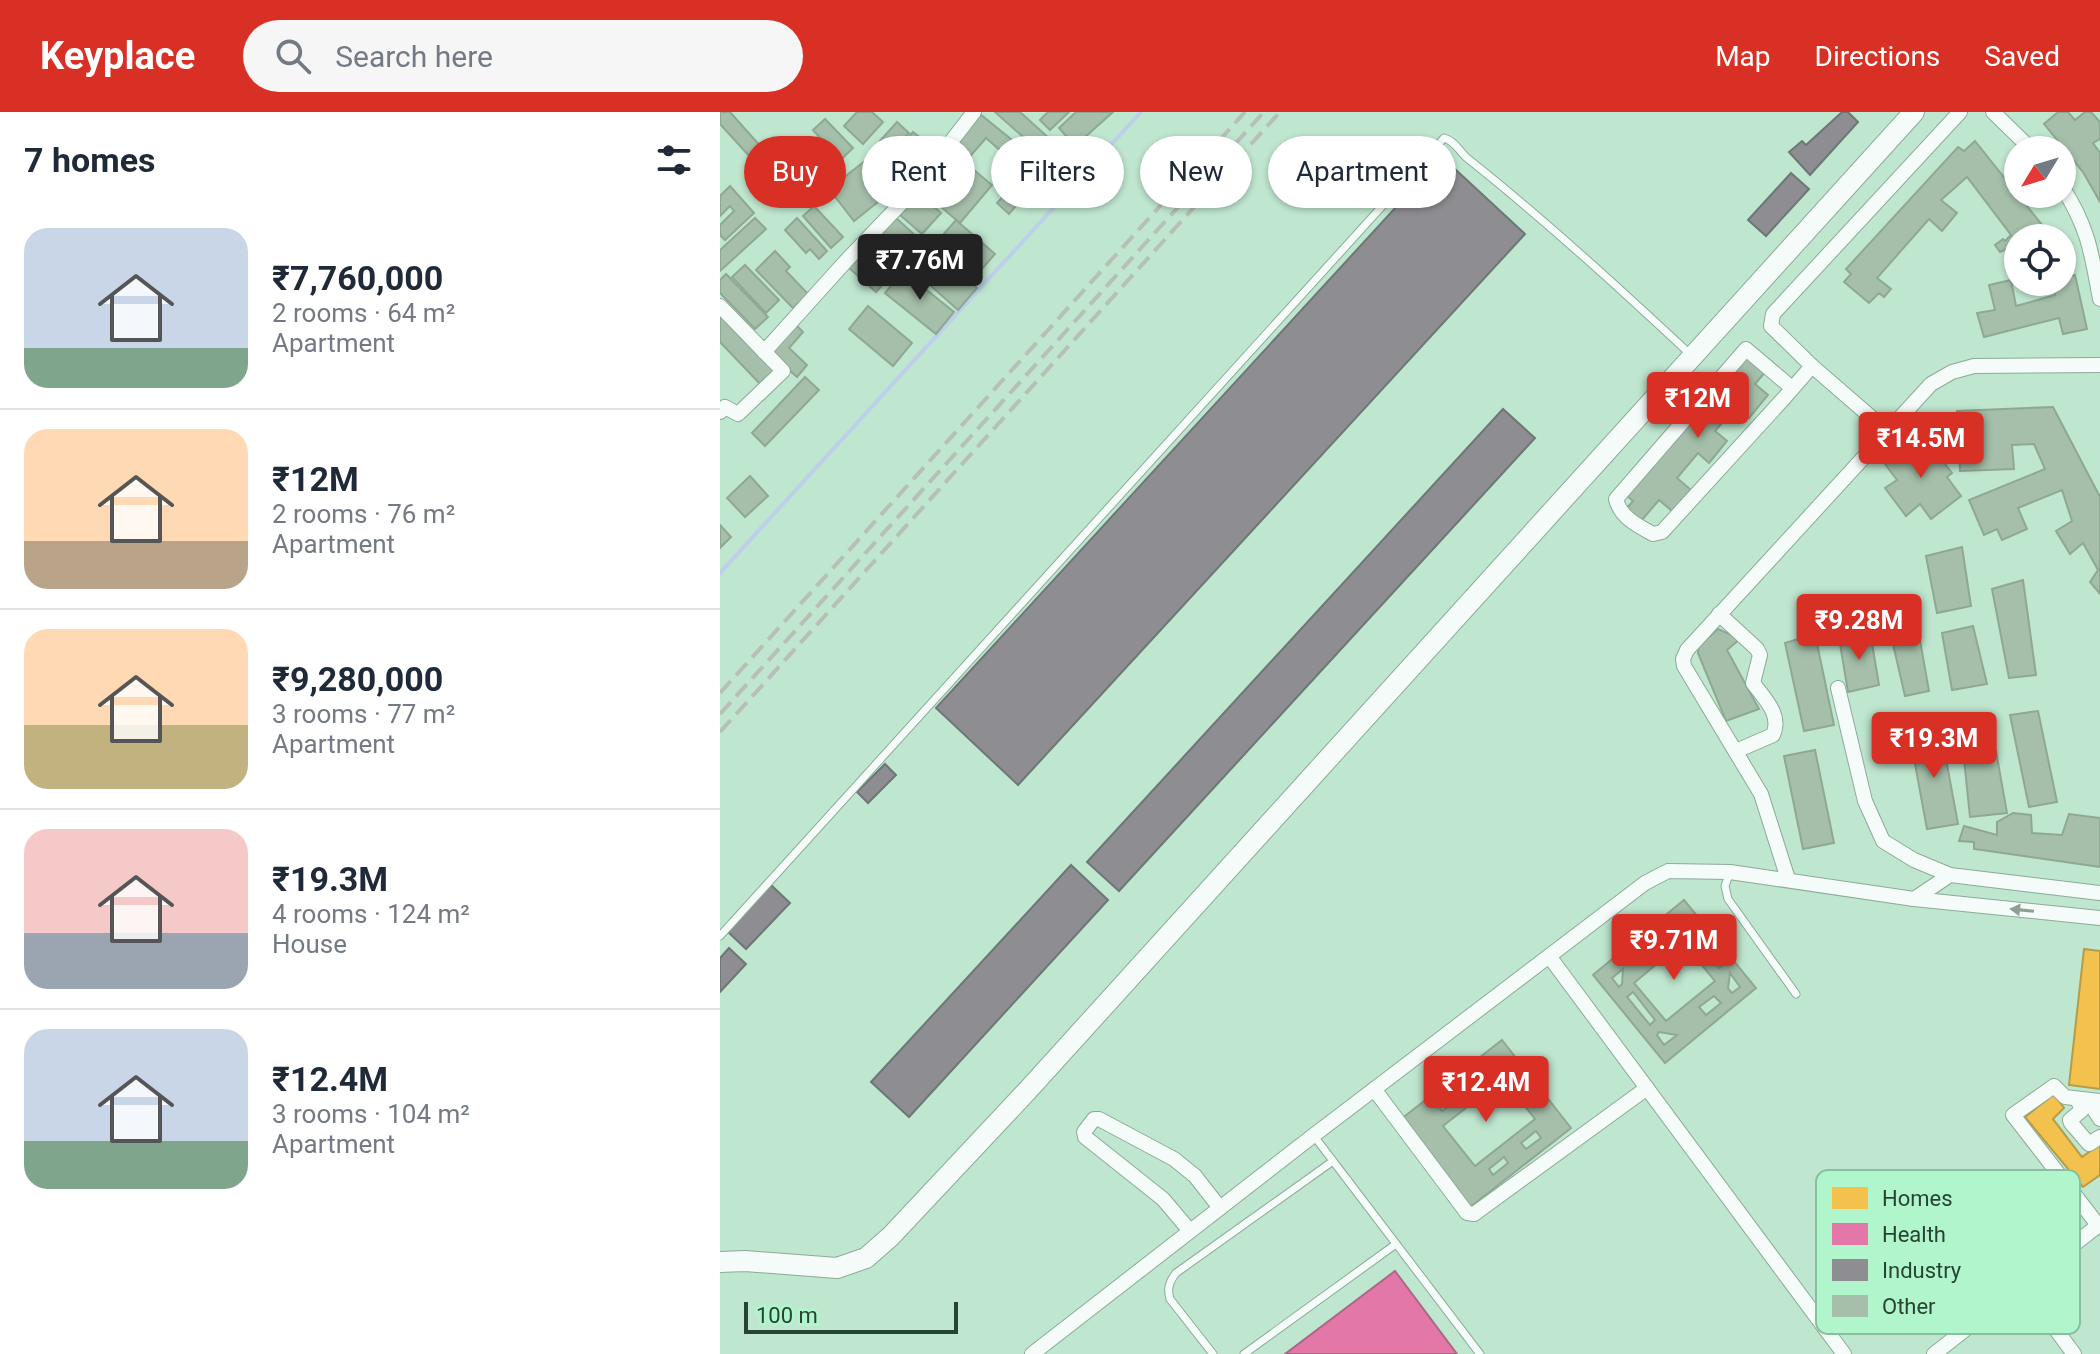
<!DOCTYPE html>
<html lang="en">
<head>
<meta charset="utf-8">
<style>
	:root { --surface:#fff; --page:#f6f6f7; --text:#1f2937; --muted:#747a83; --line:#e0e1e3; --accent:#d93025 }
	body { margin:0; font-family:Roboto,sans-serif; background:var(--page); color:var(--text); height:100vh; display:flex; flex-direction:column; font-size:30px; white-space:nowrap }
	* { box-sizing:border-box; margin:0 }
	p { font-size:26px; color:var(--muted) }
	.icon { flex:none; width:44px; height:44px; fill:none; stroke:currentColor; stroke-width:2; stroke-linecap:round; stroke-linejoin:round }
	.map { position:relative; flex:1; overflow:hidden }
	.details { display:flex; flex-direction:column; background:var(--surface); width:720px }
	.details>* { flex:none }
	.banner { position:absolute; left:24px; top:24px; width:760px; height:72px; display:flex; gap:16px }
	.needle { width:52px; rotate:232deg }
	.tools { position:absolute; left:1284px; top:24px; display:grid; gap:16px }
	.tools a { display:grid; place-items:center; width:72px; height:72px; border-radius:50%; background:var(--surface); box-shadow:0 2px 6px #0004; font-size:40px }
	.scale { position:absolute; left:24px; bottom:20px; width:214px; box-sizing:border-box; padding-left:8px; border:4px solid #274433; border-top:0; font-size:22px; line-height:28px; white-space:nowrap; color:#274433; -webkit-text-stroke:6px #b0f5cc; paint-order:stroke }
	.price { position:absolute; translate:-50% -68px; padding:0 18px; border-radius:8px; background:var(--accent); color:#fff; font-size:26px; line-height:52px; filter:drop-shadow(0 2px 4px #0008) }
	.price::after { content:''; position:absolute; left:50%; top:48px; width:24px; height:18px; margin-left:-12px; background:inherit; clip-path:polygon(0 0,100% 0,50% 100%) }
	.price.current { background:#222; color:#fff }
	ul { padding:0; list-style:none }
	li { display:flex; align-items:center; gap:24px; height:200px; padding:0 24px }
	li+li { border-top:2px solid var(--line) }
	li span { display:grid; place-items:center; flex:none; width:224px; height:160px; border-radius:24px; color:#555 }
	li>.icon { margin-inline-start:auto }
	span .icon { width:96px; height:96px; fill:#fffc; stroke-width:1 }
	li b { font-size:34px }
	h2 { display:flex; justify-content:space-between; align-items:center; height:96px; padding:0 24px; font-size:34px }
	.tag { padding:0 28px; border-radius:36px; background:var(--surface); box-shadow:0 2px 6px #0004; font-size:28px; line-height:72px }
	.tag.current { background:var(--accent); color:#fff }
	header { display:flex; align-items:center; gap:48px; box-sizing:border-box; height:112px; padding:0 40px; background:var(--accent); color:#fff }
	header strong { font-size:38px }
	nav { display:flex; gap:44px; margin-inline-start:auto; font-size:28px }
	.search { width:560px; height:72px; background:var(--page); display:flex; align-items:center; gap:20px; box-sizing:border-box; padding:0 28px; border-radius:44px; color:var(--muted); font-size:30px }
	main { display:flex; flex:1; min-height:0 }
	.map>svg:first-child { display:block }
	.homes { fill:#f2c14e; stroke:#b59c46; stroke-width:2 }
	.health { fill:#e377a8; stroke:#ab6885; stroke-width:2 }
	.industry { fill:#8d8d92; stroke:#6e7776; stroke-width:2 }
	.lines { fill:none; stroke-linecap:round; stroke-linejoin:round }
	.stream { stroke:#becfeb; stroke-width:4 }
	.building { fill:#a5bfaa; stroke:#8fa893; stroke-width:2; fill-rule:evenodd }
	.lane-casing { stroke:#8cab99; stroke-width:9 }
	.street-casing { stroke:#8cab99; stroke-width:16 }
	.secondary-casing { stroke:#8cab99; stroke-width:22 }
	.lane { stroke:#f5fbf8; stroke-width:7 }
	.street { stroke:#f5fbf8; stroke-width:14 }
	.secondary { stroke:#f5fbf8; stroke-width:20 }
	.rail { stroke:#b6bfba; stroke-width:4; stroke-dasharray:16 8; stroke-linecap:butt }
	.oneway { fill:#8ea096 }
	.key { fill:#b0f5cc; stroke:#87c09e; stroke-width:2 }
	.key-label { font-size:22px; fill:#274433 }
</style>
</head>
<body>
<header>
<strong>Keyplace</strong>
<div class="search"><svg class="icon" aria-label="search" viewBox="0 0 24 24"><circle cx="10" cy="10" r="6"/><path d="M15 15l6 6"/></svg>Search here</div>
<nav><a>Map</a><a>Directions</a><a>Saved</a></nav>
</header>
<main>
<section class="details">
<h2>7 homes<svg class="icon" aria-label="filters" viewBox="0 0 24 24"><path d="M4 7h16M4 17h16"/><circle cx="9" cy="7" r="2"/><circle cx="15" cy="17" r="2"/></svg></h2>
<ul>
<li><span style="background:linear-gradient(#c9d6e8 75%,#7fa58c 0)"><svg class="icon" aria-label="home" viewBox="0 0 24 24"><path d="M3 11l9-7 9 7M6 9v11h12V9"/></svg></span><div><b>₹7,760,000</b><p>2 rooms · 64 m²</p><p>Apartment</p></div></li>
<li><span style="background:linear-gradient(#ffd9b3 70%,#b9a48a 0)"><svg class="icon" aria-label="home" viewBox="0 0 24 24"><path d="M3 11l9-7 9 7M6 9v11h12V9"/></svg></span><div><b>₹12M</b><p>2 rooms · 76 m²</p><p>Apartment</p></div></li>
<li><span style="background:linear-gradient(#ffd9b3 60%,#c2b280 0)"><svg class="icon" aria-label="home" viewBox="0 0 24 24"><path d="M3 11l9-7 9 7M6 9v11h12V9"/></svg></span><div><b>₹9,280,000</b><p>3 rooms · 77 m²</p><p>Apartment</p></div></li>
<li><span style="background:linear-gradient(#f6c9c9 65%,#9aa5b1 0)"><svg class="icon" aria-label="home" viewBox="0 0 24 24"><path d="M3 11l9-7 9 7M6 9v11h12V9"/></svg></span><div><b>₹19.3M</b><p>4 rooms · 124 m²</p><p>House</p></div></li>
<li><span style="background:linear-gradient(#c9d6e8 70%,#7fa58c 0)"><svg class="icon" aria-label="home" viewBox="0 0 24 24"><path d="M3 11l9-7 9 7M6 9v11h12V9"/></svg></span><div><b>₹12.4M</b><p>3 rooms · 104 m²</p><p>Apartment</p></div></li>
</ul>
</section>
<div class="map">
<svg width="1380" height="1242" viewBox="0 0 1380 1242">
	<rect width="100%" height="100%" fill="#bfe6cf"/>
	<g class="homes">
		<polygon points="1364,837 1380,839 1380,977 1349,973"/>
		<polygon points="1334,982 1344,996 1333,1007 1362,1045 1380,1032 1380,1063 1363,1075 1305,1005"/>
	</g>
	<polygon class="health" points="675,1159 737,1242 565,1242"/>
	<g class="industry">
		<polygon points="1122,0 1128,0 1138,10 1090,63 1069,40 1082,29 1086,33"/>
		<polygon points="722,45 805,122 298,673 216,596"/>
		<polygon points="1071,61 1089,77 1046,124 1028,108"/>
		<polygon points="783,297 815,326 399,779 367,750"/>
		<polygon points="165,652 176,663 148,691 137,680"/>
		<polygon points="351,753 388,788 189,1005 151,970"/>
		<polygon points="51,773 70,791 26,837 7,819"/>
		<polygon points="9,836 26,852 0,880 0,846"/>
	</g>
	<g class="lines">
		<polyline class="stream" points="0,461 421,0"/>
	</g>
	<g class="building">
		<polygon points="0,0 10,0 42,36 31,46 0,12"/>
		<polygon points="137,0 152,0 163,10 143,32 124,14"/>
		<polygon points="275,0 300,0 341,37 330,49"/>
		<polygon points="328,0 349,0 330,18 320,8"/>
		<polygon points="356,0 393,0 355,34 339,16"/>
		<polygon points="1338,0 1348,0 1355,8 1365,0 1371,0 1380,10 1380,27 1373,31 1380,41 1380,90 1363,60 1324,12"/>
		<polygon points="260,2 292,28 282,40 266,26 246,49 231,37"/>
		<polygon points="105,7 133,36 72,95 60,83 101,44 96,38 104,30 93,18"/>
		<polygon points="177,10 189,21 172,40 160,29"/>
		<polygon points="193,20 208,32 190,53 175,41"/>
		<polygon points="1255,29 1326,118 1317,126 1298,126 1297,150 1287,137 1280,140 1275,133 1283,127 1285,129 1291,123 1247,65 1221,88 1237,101 1222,119 1209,107 1157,166 1171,177 1164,185 1159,181 1149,191 1124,170 1131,162 1126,157 1238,35 1244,39"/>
		<polygon points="294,31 326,59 289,102 277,91 307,57 287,39"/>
		<polygon points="230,38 272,73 240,111 199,76"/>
		<polygon points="149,46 174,77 134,109 109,77"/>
		<polygon points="10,74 34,101 5,128 0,123 0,113 14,99 10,94 0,104 0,84"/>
		<polygon points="199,81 221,101 202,122 180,103"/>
		<polygon points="94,94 123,125 111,136 83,104"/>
		<polygon points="174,104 198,126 178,148 155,126"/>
		<polygon points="35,106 46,117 0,159 0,138"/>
		<polygon points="77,106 107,139 99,147 90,137 86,141 65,118"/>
		<polygon points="236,108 275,142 253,167 215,132"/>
		<polygon points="203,128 257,176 238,198 183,149"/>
		<polygon points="150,131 178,156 156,180 128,155"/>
		<polygon points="55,139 70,155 66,159 88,182 73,196 36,158"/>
		<polygon points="25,153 59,188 46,201 12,165"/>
		<polygon points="183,159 234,200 216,222 165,181"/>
		<polygon points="6,162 48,205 35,217 0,181 0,168"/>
		<polygon points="1355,163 1367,217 1343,222 1339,206 1264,225 1257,201 1275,198 1269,173 1291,168 1296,194 1335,183 1331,170 1342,170 1342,166"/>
		<polygon points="148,194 192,231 173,254 129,217"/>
		<polygon points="0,202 56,260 42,274 0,230"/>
		<polygon points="74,211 83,220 69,236 87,253 77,265 48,239"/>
		<polygon points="1029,242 1047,258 1035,272 1048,283 1029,306 1016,295 995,319 1007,329 989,351 978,341 957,366 971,378 952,399 939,388 921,409 906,397 913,389 906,383"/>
		<polygon points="85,265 99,278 45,334 32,321"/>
		<polygon points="1333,295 1380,385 1380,482 1370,470 1378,458 1363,431 1350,442 1336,419 1352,409 1342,378 1298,396 1307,417 1282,428 1277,417 1264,423 1249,388 1325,357 1314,332 1292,333 1294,357 1240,359 1237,299"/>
		<polygon points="1203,323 1232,361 1227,365 1241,384 1211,407 1200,392 1186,404 1165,376 1177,368 1165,352"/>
		<polygon points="30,364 48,384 25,405 7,386"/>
		<polygon points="0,413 11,425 0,436"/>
		<polygon points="1242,435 1251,494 1217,501 1206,444"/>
		<polygon points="1303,468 1316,563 1289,566 1272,477"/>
		<polygon points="1195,500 1209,579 1185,584 1167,506"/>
		<polygon points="1253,514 1267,572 1232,578 1222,521"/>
		<polygon points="998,517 1020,527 1007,538 1039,597 1006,609 978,541 979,534"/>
		<polygon points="1150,519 1159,573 1128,580 1119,526"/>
		<polygon points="1095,522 1114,613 1084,619 1065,531"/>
		<polygon points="1318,599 1337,690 1309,695 1290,603"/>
		<polygon points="1221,620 1238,712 1207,717 1190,625"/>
		<polygon points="1095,638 1114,731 1083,737 1064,644"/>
		<polygon points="1276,639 1287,701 1250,705 1244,647"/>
		<polygon points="1293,701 1311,703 1312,721 1342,723 1349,702 1380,706 1380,755 1254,737 1254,730 1239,729 1244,714 1277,723 1277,710"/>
		<path d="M 964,788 L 1036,876 L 945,951 L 873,863 ZM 967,806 L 976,817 L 963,818 L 959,813 ZM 946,820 L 951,826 L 936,838 L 931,832 ZM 982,826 L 1004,852 L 999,856 L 978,830 ZM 963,830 L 995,869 L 946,909 L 914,871 ZM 903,857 L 902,872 L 899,875 L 892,866 ZM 1010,861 L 1020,875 L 1012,881 L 1008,876 ZM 913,880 L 935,908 L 930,913 L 907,885 ZM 994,884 L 1001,891 L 986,903 L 979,895 ZM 939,920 L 957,923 L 944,933 L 937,923 Z"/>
		<path d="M 782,928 L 851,1016 L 749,1096 L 680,1008 ZM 767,956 L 771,961 L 756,973 L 752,967 ZM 783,967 L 815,1007 L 755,1054 L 723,1014 ZM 733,981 L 738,987 L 722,999 L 718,993 ZM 816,1019 L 821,1026 L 806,1037 L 801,1031 ZM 784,1045 L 788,1051 L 773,1063 L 769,1057 Z"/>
	</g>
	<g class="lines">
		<g class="lane-casing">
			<g id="lane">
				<polyline points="1010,760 1005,774 1008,787 1076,882"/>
				<path d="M 0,824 L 724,26 C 735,29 739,39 747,46 C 825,108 898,175 971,243"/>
				<polyline points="594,1024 760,1242"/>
				<path d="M 493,1242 L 450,1187 C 447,1177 449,1170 456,1161 L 613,1049"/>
				<polyline points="524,1242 676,1132"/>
			</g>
		</g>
		<g class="street-casing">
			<g id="street">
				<polyline points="1273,0 1312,38"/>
				<path d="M 1342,75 C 1368,114 1372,143 1380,187"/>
				<polyline points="0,194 63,259 18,302 5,295 0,300"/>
				<polyline points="44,240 126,149 193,79 254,0"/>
				<path d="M 1072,276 L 1026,237 L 896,387 C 900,405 918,414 933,422 L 942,420 L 1065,285 L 1092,254"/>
				<polyline points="1167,319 1092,254 1051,214 1053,202 1240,0"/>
				<path d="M 999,502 L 1037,537 L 1040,543 L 1033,571 C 1045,587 1062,603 1053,623 L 1016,639"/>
				<polyline points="1118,576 1145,689 1163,729 1194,748 1230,763 1380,781"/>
				<polyline points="1068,767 1041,682 964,554 963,547 967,538 1211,272 1232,260 1254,254 1380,253"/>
				<polyline points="1194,787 1230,763"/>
				<polyline points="829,844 1124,1242"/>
				<polyline points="654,977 747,1101 754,1102 927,976"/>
				<polyline points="1357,987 1362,998 1350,1008 1351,1011 1369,1032 1380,1025"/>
				<polyline points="1368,988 1380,1007"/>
				<polyline points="1378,1113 1293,1003 1334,974 1345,985 1380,989"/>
				<polyline points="470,1119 443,1087 365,1025 364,1020 374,1007 379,1007 454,1047 475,1064 500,1096"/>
				<polyline points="1303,1173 1354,1242"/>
				<polyline points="312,1242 594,1023 925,771 948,759 1010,760 1194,787 1380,806"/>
				<polyline points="1214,1242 1380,1112"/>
			</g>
		</g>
		<g class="secondary-casing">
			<polyline id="secondary" points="0,1150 25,1149 117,1156 146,1146 171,1124 308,978 1194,0"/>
		</g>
		<use href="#lane" class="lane"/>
		<use href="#street" class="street"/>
		<use href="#secondary" class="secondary"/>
		<g class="rail">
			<polyline points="0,581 525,0"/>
			<polyline points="0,602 544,0"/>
			<polyline points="0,620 560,0"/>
		</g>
	</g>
	<defs><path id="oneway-solid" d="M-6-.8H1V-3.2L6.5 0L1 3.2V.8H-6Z" transform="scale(2)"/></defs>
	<use class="oneway" href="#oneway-solid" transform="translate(1302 798) rotate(-174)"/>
	<rect x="1096" y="1058" width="264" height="164" rx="12" class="key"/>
	<rect x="1112" y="1075" width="36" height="22" fill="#f2c14e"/>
	<rect x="1112" y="1111" width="36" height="22" fill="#e377a8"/>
	<rect x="1112" y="1147" width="36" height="22" fill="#8d8d92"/>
	<rect x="1112" y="1183" width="36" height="22" fill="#a5bfaa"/>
	<g class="key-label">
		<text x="1162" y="1094">Homes</text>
		<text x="1162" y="1130">Health</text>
		<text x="1162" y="1166">Industry</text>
		<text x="1162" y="1202">Other</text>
	</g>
</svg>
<div class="tools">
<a><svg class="needle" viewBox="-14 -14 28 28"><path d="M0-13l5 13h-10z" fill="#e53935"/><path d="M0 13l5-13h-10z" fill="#747a83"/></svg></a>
<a><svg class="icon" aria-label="locate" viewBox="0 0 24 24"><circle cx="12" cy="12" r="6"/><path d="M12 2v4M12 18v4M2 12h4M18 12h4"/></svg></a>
</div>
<div class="scale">100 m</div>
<b class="price current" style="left:200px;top:190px">₹7.76M</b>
<b class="price" style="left:978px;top:328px">₹12M</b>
<b class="price" style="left:1201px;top:368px">₹14.5M</b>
<b class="price" style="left:1139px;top:550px">₹9.28M</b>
<b class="price" style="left:1214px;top:668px">₹19.3M</b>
<b class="price" style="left:954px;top:870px">₹9.71M</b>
<b class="price" style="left:766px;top:1012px">₹12.4M</b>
<div class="banner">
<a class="tag current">Buy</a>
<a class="tag">Rent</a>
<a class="tag">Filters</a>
<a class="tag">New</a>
<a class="tag">Apartment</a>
</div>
</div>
</main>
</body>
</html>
